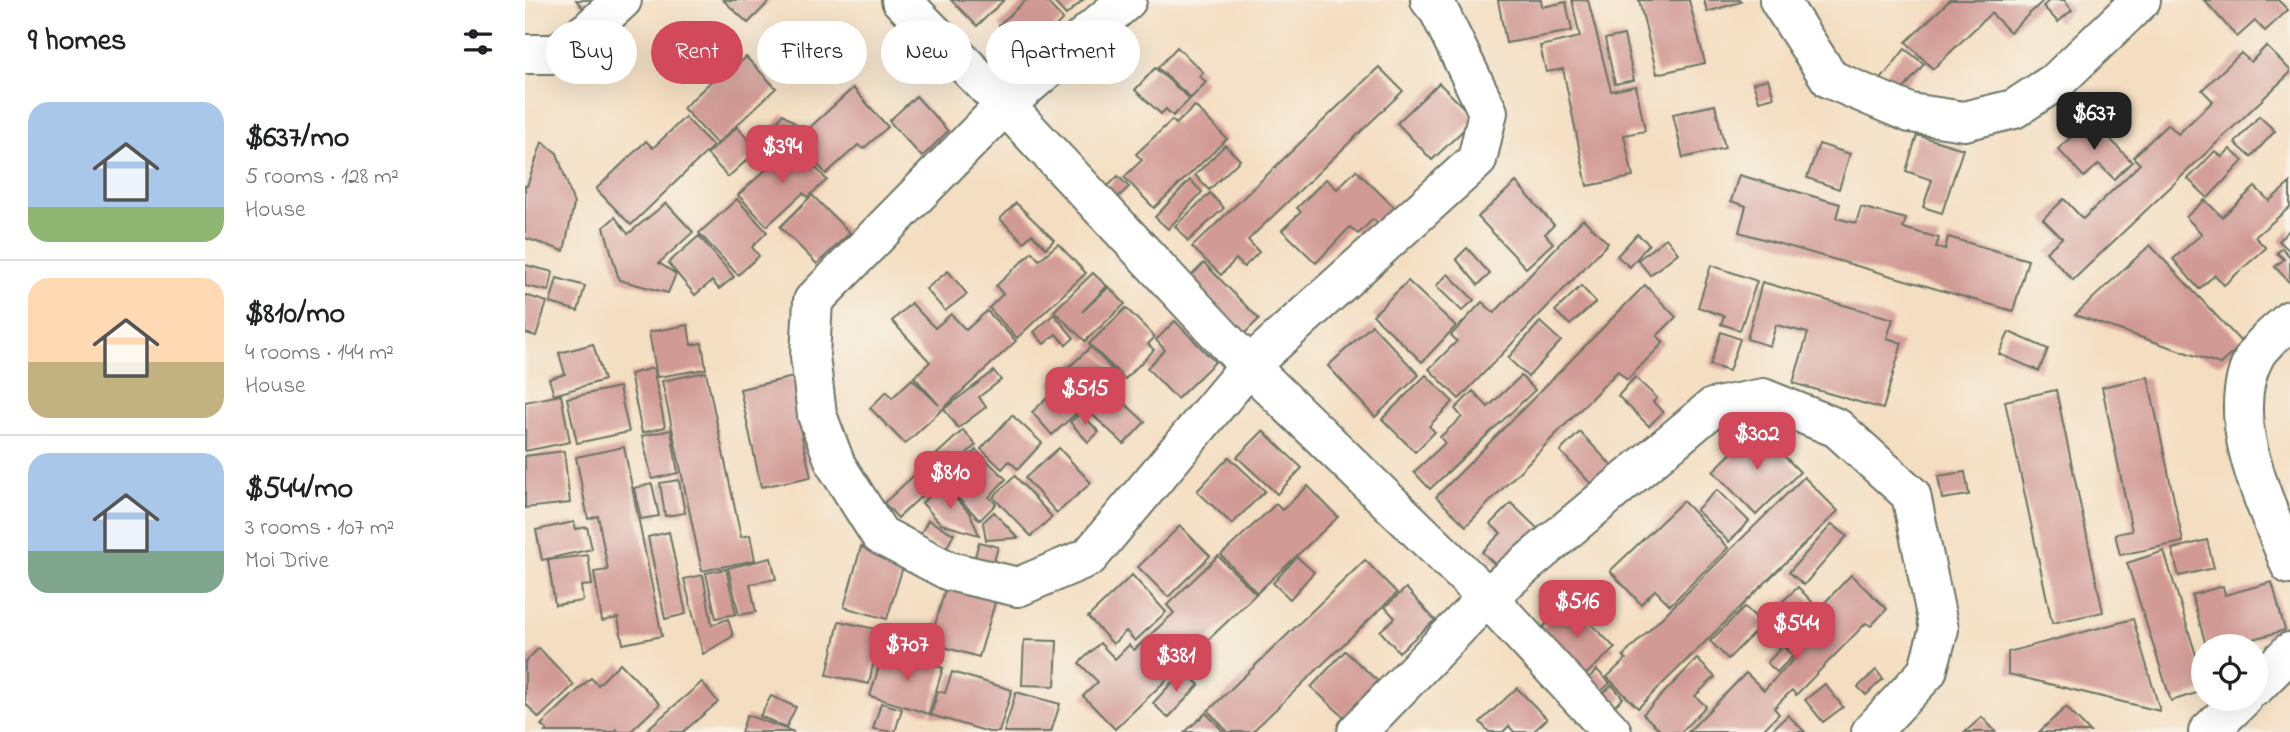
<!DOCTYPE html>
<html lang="en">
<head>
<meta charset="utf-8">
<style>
	:root { --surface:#fff; --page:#f2f2f2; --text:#202124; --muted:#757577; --line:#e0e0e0; --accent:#d1495b }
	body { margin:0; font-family:"Indie Flower",sans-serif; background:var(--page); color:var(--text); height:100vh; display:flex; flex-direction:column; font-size:26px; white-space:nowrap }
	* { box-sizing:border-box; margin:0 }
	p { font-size:23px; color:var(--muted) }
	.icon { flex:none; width:38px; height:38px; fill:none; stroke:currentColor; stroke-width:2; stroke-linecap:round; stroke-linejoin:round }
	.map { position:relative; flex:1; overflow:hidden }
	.details { display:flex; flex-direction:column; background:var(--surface); width:525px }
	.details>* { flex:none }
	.banner { position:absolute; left:21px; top:21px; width:665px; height:63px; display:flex; gap:14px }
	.buttons { position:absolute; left:1666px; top:634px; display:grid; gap:14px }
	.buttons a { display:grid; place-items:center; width:77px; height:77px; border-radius:50%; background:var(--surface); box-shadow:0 7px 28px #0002; font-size:35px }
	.price { position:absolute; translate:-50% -60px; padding:0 16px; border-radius:14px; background:var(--accent); color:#fff; font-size:23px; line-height:46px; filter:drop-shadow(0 2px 4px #0008) }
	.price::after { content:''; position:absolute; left:50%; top:42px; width:21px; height:16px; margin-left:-10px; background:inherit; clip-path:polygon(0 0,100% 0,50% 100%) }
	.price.selected { background:#222; color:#fff }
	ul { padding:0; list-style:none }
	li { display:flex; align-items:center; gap:21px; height:175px; padding:0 28px }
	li+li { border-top:2px solid var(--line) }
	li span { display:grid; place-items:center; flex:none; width:196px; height:140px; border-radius:21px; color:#555 }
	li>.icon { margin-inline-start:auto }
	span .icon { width:84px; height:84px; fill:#fffc; stroke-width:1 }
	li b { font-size:30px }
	h2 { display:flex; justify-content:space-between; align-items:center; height:84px; padding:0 28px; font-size:30px }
	.tag { padding:0 24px; border-radius:32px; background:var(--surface); box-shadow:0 7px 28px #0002; font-size:24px; line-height:63px }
	.tag.selected { background:var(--accent); color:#fff }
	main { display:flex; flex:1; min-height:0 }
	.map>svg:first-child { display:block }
	.building { fill:#d29a95 }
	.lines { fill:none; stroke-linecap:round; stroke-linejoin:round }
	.minor-casing { stroke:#6a7565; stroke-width:42 }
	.tertiary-casing { stroke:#6a7565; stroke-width:42 }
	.minor { stroke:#fff; stroke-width:38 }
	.tertiary { stroke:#fff; stroke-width:38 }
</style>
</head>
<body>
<main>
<section class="details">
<h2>9 homes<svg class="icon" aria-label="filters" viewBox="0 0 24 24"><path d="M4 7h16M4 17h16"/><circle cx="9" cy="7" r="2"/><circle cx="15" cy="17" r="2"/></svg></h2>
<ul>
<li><span style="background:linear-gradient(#a9c7e8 75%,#8fb573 0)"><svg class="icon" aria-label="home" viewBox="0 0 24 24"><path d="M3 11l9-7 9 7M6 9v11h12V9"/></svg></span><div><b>$637/mo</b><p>5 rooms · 128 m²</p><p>House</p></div></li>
<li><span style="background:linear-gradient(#ffd9b3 60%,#c2b280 0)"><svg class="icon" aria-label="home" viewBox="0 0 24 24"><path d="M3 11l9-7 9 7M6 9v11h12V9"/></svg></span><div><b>$810/mo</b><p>4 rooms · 144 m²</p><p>House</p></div></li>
<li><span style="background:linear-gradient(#a9c7e8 70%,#7fa58c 0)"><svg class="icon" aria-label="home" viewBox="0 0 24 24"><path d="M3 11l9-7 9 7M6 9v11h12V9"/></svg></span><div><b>$544/mo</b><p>3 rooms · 107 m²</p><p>Moi Drive</p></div></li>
</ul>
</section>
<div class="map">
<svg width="1765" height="732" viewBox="0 0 1765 732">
	<rect width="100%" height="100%" fill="#f7f3e8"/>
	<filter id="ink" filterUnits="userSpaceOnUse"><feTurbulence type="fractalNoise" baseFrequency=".0143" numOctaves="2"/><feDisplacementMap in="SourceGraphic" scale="14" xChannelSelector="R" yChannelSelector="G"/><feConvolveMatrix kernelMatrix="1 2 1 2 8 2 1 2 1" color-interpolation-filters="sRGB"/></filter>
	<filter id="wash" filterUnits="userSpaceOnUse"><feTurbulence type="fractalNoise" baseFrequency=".00686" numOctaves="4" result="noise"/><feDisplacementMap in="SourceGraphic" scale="28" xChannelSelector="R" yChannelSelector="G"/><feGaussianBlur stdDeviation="1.57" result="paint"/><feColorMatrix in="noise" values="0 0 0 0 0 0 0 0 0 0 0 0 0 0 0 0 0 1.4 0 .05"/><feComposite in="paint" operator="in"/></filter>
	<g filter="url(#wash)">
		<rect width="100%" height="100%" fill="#f4dec1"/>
		<g id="blocks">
			<g class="building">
				<polygon points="51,0 70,0 60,10"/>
				<polygon points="198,0 246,0 223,23"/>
				<polygon points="426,0 479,0 452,26"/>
				<polygon points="501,0 520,0 538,19 501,54 474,25"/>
				<polygon points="527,0 558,0 541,15"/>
				<polygon points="973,0 1016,0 1017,7 1041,2 1047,31 981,43"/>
				<polygon points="1047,0 1063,0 1086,91 1111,86 1120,131 1099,135 1108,177 1062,186 1038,69 1021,72 1015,46 1055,37"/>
				<polygon points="1114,0 1164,0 1180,63 1132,74"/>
				<polygon points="1179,0 1215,0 1216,2 1182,12"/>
				<polygon points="1425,0 1519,0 1485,32 1466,13 1408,69 1381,42"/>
				<polygon points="1525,0 1539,0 1547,10 1533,22 1518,6"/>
				<polygon points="1679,0 1753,0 1763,10 1740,31 1730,21 1712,37"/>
				<polygon points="1099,35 1109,80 1090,84 1080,39"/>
				<polygon points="1741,46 1765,70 1765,73 1548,280 1521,252 1537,238 1518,219 1539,199 1558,219 1615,164 1608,157 1643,124 1653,134 1688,101 1677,90 1716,53 1726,62"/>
				<polygon points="652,47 678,72 674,76 681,82 666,98 633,68"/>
				<polygon points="1380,49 1399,64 1373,96 1354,82"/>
				<polygon points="221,57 251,88 192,144 158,108 194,74 198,79"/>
				<polygon points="854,67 878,91 723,240 734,252 719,267 711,259 696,275 667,247"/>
				<polygon points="630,68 665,99 648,116 641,109 636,114 610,90"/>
				<polygon points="1243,79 1249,97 1234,101 1228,83"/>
				<polygon points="914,83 950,119 907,160 872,123"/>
				<polygon points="328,88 363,127 338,149 333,145 301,174 271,140"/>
				<polygon points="391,96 423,131 397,157 364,121"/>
				<polygon points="1190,105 1200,148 1158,158 1148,114"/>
				<polygon points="670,106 702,139 629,208 599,177 617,160 611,154 647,120 651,124"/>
				<polygon points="258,114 275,127 249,155 233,144"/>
				<polygon points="1734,116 1750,131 1726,157 1710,143"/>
				<polygon points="160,117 188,146 106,225 71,189 121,141 128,148"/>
				<polygon points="1566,119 1607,162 1589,179 1574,164 1559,177 1533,149"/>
				<polygon points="212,127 233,150 203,177 182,154"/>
				<polygon points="1392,135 1438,149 1417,213 1398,207 1407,180 1381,171"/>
				<polygon points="17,142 32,153 49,204 39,251 0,238 0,186 2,186"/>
				<polygon points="269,144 302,180 283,197 278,193 242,226 213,195"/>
				<polygon points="1294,144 1325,154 1314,189 1282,178"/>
				<polygon points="700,145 715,160 684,190 670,175"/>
				<polygon points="1705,149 1718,161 1683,198 1663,179 1690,151 1697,157"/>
				<polygon points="831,170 871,209 855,225 848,219 833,234 825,227 791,263 757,230 776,212 772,208 801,179 812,189"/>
				<polygon points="1214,175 1315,204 1311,218 1331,223 1336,207 1381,219 1378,228 1414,238 1411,247 1420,249 1423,237 1503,260 1488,311 1214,232 1221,206 1206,201"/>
				<polygon points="593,176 604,187 590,200 579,190"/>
				<polygon points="665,180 677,192 643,229 630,217"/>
				<polygon points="991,182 1029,225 1020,234 1028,243 1001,268 953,217"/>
				<polygon points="1765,183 1765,207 1730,237 1741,248 1699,285 1690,275 1674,289 1648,259 1677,234 1661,217 1680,200 1697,217 1730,187 1744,201"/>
				<polygon points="685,193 699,208 663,241 650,226"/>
				<polygon points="287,195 325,233 292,264 255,227"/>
				<polygon points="212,199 242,232 227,247 234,256 213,275 174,233"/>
				<polygon points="141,203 168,232 134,263 151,274 143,293 94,280 79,227 90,217 103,234"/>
				<polygon points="491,203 529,240 521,248 507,234 499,242 475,219"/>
				<polygon points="1058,219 1083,243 934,399 904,369 932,341 926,335 957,302 969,313"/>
				<polygon points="1765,229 1765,251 1754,241"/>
				<polygon points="1112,234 1124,244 1105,267 1092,256"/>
				<polygon points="174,236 209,277 194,289 187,281 170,295 143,263"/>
				<polygon points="1141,238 1153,253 1125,275 1113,260"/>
				<polygon points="533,244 561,273 492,338 464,308 478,294 471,286 507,252 514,260"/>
				<polygon points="1625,245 1718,344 1695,364 1550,315"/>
				<polygon points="942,248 965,274 953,285 931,259"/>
				<polygon points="1757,248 1765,257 1765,283 1750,267 1759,259 1752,253"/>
				<polygon points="679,263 734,319 720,333 664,278"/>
				<polygon points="0,265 28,272 24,291 0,286"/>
				<polygon points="1186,265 1232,281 1215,330 1196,324 1199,316 1173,307"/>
				<polygon points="423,271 442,294 420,311 401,289"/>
				<polygon points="568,273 582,286 557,312 584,287 600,304 560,341 529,311"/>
				<polygon points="923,274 949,300 937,311 911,286"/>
				<polygon points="32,278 60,286 53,311 25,303"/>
				<polygon points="883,281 931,326 897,362 848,315"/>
				<polygon points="1237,282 1368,319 1362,338 1377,343 1358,409 1268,383 1283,333 1251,325 1245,346 1222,339"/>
				<polygon points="1120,285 1151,317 1132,336 1139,342 1102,380 1093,371 941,526 911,497"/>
				<polygon points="1056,286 1071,302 1045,325 1030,311"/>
				<polygon points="0,295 22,302 11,336 0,333"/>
				<polygon points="386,303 410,328 426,314 441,330 462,311 491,341 380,444 345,408 362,391 367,398 387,379 414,405 389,377 405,362 367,321"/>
				<polygon points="601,308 630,337 623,344 629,350 600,379 564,344"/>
				<polygon points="529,314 549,338 541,345 531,334 519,344 509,332"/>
				<polygon points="650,321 690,362 652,399 622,368 640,350 631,340"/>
				<polygon points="1015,322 1036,341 1003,377 983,358"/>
				<polygon points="163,325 166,345 177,343 181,369 132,377 124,332"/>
				<polygon points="847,325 894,375 850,417 803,366"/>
				<polygon points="1196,332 1215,339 1204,371 1185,365"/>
				<polygon points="1484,332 1523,349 1514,371 1474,354"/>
				<polygon points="68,344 79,380 29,395 24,379 40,374 34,353"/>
				<polygon points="566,347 593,376 527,435 507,412 531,390 525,384"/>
				<polygon points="128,368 140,427 117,433 105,374"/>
				<polygon points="469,371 476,380 454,397 461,407 433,428 419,409"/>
				<polygon points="181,372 216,537 225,535 230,560 177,571 137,381"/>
				<polygon points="901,375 928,402 904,426 910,432 890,452 857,419"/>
				<polygon points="996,376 1010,390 905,489 889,472 920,443 915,437 937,417 930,409 948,391 963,407"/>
				<polygon points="269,377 280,427 275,428 286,477 236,487 215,389"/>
				<polygon points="1110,377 1132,398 1128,402 1138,412 1124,426 1093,396"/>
				<polygon points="1623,377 1658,542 1595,555 1590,534 1607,531 1577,387"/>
				<polygon points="94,387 104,432 52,443 42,398"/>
				<polygon points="582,387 620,422 599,444 561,409"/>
				<polygon points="1531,390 1578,612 1527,623 1480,401"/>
				<polygon points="36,395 45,442 0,451 0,402"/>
				<polygon points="556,413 574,432 563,442 545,422"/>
				<polygon points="487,415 517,443 493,469 484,461 477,469 456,449"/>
				<polygon points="1232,428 1275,472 1231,515 1188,471"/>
				<polygon points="146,430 153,473 127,479 117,436"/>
				<polygon points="438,430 451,445 373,518 359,503"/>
				<polygon points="738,431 777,468 752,494 712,457"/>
				<polygon points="1055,432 1088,467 1068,486 1035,451"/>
				<polygon points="99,447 137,636 98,644 93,618 77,621 69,572 83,570 73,516 63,519 51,457"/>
				<polygon points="534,448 566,483 532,513 500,478"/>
				<polygon points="451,450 481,479 464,497 471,504 455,520 418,484"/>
				<polygon points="39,451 45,503 0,508 0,456"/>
				<polygon points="704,457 740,491 707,524 672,491"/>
				<polygon points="1440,472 1444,495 1417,499 1413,476"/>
				<polygon points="490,476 527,517 506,536 468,497"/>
				<polygon points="1279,477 1313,511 1113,708 1082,677 1101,659 1098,656"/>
				<polygon points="154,480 160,513 140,516 135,483"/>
				<polygon points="127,484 134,516 116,519 109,488"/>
				<polygon points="416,485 445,513 454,535 416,524 397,503"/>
				<polygon points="783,486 813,517 732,593 696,555 751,504 757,510"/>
				<polygon points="1192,490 1224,521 1204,542 1171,510"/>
				<polygon points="1158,501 1203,548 1145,605 1130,590 1116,604 1085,571"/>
				<polygon points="986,503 1017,533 978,572 957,552 976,533 965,524"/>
				<polygon points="469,512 493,538 461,540 458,522"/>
				<polygon points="403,520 429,534 420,551 394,537"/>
				<polygon points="49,522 51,529 62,527 67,549 17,560 11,530"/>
				<polygon points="1307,524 1322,536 1279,585 1264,572"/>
				<polygon points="655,526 685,556 643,597 613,567"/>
				<polygon points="144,532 161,614 140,619 123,537"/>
				<polygon points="1682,540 1689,568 1654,576 1647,549"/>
				<polygon points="454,542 473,547 468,565 449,560"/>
				<polygon points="336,547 380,560 362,619 319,607"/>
				<polygon points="1639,551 1678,678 1678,691 1646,701 1602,563"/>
				<polygon points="63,555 67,585 56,586 58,601 30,605 23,560"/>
				<polygon points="693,556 731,594 590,729 558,696 573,682 554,663 575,643 590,659 604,645 609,650 649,613 642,605"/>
				<polygon points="772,557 789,572 765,599 748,583"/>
				<polygon points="246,558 251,579 225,584 231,612 214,615 203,568"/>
				<polygon points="840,560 872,593 727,732 703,732 683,711"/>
				<polygon points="201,569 211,614 191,618 181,573"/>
				<polygon points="178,575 187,625 203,619 208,636 178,654 159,579"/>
				<polygon points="607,575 641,612 610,641 601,631 588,644 563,617"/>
				<polygon points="1326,575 1362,609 1346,626 1341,623 1271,695 1267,690 1249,708 1254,714 1236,732 1163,732 1221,673 1239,690 1272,656 1260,644"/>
				<polygon points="422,582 472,596 454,657 405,643"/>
				<polygon points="1747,582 1760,630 1718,642 1717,638 1681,646 1667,595 1698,586 1700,595"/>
				<polygon points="1273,587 1289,604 1254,637 1238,620"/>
				<polygon points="881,588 910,620 874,652 855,631 870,618 860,607"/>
				<polygon points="1045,602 1090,648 1058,677 1014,631"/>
				<polygon points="1220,607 1238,624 1203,659 1185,641"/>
				<polygon points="1608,619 1635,711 1483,674 1483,652"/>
				<polygon points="314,621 355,630 344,684 302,675"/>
				<polygon points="499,640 532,641 530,686 497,685"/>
				<polygon points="1258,646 1268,656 1252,672 1242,663"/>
				<polygon points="14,648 49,685 14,718 0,703 0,662"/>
				<polygon points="820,651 853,681 819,717 786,687"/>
				<polygon points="366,652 418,668 404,714 345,696 356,660 363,663"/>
				<polygon points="1172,659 1190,677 1170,696 1181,706 1156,732 1137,732 1118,714"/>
				<polygon points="95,663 135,704 105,732 94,732 91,729 89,732 20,732 22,730 16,725 66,678 73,685"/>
				<polygon points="659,670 674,685 643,718 628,703"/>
				<polygon points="1072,670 1085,683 1071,696 1058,683"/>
				<polygon points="1351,670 1358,679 1341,695 1333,687"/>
				<polygon points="427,672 487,690 474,732 464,732 406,715 413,691 420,693"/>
				<polygon points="177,682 193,702 158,732 119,732"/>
				<polygon points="1300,684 1318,707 1298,722 1280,700"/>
				<polygon points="1087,685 1098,698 1081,714 1070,701"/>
				<polygon points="992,688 1022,719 1008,732 989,732 984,726 978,732 964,732 955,722"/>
				<polygon points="491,692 535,704 526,732 479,732"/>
				<polygon points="246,696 271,707 261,728 235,716"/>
				<polygon points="356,703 377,709 370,732 348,729"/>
				<polygon points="1541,707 1565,732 1514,732"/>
				<polygon points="681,713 699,732 660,732"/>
				<polygon points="222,715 269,732 216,732"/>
				<polygon points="1263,715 1280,732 1245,732"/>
				<polygon points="1457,717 1471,732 1440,732"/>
			</g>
		</g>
	</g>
	<g filter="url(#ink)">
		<use href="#blocks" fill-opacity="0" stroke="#6a7565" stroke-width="2"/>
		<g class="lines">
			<g class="minor-casing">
				<g id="minor">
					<polyline points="376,0 480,105 724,366 962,597 1087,732"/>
					<polyline points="602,0 480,105 288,301 285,356 292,415 311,465 355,535 424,571 493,587 564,557 724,366 952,160 963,112 914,11 905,0"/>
					<polyline points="1254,0 1305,79 1385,113 1439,121 1489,109 1533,80 1616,0"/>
					<polyline points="0,54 31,54 64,30 97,0"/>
					<path d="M 1765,320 C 1755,330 1738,342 1731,354 C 1695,417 1742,504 1765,565"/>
					<polyline points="832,732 962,597 1187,408 1238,398 1312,428 1386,495 1414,629 1402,672 1346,732"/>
				</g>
			</g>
			<g class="tertiary-casing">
				<g id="tertiary">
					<polyline points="1731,686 1765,652"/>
					<polyline points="1683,732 1718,698"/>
				</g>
			</g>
			<use href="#minor" class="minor"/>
			<use href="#tertiary" class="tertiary"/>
		</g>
	</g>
</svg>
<div class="buttons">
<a><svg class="icon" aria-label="locate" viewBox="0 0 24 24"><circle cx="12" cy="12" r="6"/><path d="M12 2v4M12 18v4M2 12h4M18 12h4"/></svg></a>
</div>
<b class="price selected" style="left:1569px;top:152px">$637</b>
<b class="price" style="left:257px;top:185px">$394</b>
<b class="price" style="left:560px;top:427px">$515</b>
<b class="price" style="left:1232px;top:472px">$302</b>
<b class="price" style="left:425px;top:511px">$810</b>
<b class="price" style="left:1052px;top:640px">$516</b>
<b class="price" style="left:1271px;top:662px">$544</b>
<b class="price" style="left:382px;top:683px">$707</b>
<b class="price" style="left:651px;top:694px">$381</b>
<div class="banner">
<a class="tag">Buy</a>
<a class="tag selected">Rent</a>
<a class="tag">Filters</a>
<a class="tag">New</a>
<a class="tag">Apartment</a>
</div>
</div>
</main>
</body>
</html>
